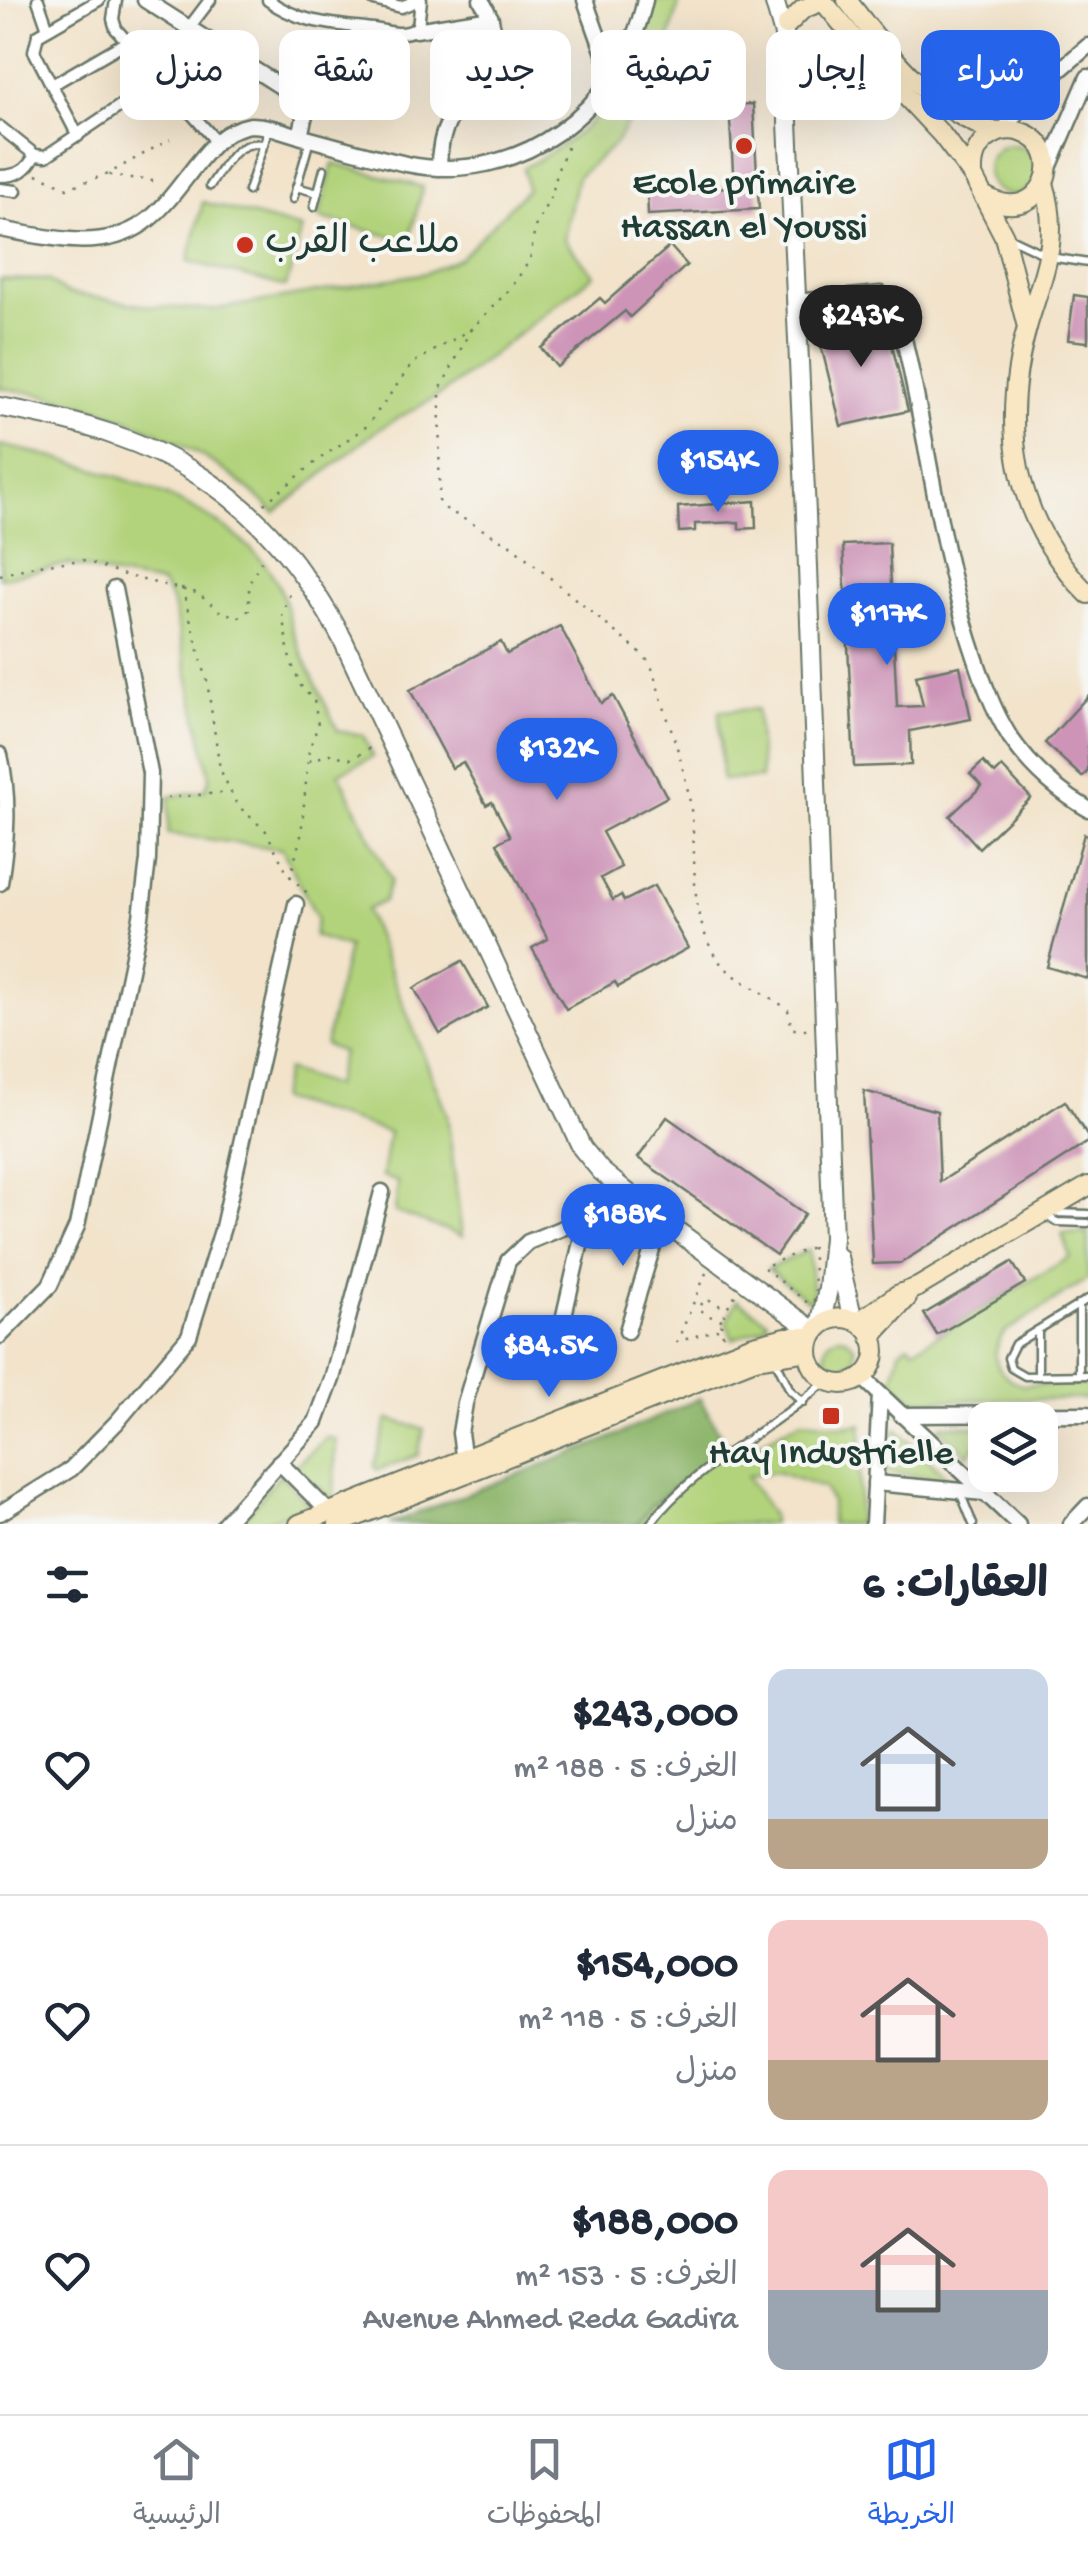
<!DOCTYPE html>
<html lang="ar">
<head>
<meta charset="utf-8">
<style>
	:root { --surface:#fff; --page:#f6f6f7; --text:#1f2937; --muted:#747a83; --line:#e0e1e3; --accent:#2563eb }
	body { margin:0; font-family:"Gochi Hand","Playpen Sans Arabic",sans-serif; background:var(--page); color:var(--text); direction:rtl; height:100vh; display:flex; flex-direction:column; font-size:38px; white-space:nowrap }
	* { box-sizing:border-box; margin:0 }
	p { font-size:32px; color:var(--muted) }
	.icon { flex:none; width:55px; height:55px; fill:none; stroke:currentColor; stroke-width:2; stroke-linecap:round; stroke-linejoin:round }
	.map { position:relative; height:1524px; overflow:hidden; direction:ltr }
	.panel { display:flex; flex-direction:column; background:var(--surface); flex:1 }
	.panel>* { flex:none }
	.top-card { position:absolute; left:30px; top:30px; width:1030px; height:90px; direction:rtl; display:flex; gap:20px }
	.buttons { position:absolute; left:968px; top:1402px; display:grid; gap:20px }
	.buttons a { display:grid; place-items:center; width:90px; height:90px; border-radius:20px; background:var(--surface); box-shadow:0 10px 40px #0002; font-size:50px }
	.price { position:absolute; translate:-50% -85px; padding:0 22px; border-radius:35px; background:var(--accent); color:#fff; font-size:32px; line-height:65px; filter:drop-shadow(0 2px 5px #0008) }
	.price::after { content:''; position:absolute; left:50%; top:60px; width:30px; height:22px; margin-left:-15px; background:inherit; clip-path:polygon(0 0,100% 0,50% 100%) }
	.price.on { background:#222; color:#fff }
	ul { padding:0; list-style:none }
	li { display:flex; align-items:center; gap:30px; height:250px; padding:0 40px }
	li+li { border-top:2px solid var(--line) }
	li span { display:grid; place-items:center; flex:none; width:280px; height:200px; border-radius:20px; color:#555 }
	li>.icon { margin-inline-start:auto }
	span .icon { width:120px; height:120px; fill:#fffc; stroke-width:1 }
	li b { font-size:42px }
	h2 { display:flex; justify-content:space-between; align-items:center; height:120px; padding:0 40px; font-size:42px }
	.pill { padding:0 35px; border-radius:20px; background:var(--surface); box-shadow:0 10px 40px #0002; font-size:35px; line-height:90px }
	.pill.on { background:var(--accent); color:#fff }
	.menu { display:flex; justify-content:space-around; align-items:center; height:140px; border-top:2px solid var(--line); background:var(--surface); font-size:28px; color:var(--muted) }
	.menu a { display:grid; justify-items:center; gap:5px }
	.menu .on { color:var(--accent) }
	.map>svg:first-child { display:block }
	.green { fill:#b2d37b; stroke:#688858; stroke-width:2.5 }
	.forest { fill:#8db56b; stroke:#567950; stroke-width:2.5 }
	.building { fill:#cd94b8 }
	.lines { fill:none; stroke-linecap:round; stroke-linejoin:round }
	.service-casing { stroke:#697768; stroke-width:11 }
	.pedestrian-casing { stroke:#697768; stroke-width:15 }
	.minor-casing { stroke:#697768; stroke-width:19 }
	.tertiary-casing { stroke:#697768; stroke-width:22 }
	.secondary-casing { stroke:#697768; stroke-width:22 }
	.path { stroke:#697768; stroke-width:2.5; stroke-dasharray:2.5 8; stroke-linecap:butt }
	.service { stroke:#fff; stroke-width:6 }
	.pedestrian { stroke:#fff; stroke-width:10 }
	.minor { stroke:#fff; stroke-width:14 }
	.tertiary { stroke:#fff; stroke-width:18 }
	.secondary { stroke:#f9e7c3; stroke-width:18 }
	.poi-dot { fill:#c8321e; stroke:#f6f6f2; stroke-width:4 }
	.labels { text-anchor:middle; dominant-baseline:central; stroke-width:8; stroke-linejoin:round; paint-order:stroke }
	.poi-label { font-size:38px; fill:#1f3d34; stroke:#f6f6f2 }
</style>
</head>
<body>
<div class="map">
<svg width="1088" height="1524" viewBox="0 0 1088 1524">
	<rect width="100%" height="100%" fill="#f6f6f2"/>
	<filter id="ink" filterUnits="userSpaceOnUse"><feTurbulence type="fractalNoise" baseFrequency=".01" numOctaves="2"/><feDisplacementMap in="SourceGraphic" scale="20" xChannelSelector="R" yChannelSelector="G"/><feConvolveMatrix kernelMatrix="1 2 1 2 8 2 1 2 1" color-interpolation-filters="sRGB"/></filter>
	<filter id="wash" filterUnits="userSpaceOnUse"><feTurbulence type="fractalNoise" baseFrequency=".0048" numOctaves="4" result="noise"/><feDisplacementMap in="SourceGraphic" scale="40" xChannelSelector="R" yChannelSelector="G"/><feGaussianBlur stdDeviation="2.25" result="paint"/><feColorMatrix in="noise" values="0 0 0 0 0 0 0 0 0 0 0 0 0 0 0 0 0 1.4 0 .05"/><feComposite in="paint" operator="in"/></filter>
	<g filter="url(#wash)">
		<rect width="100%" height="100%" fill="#f2e3ca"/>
		<g class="green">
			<path d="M 654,0 L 680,0 L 660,71 L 615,144 L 577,177 L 564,239 L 594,275 L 443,393 L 377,430 L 275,513 C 203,441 100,400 0,388 L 0,279 L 48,280 L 66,293 L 149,306 L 212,310 L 426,273 L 460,258 L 527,189 L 523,168 C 597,130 639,84 654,0 Z"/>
			<circle cx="1012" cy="170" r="25"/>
			<polygon points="333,163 423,187 409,241 319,218"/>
			<polygon points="203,202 302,229 286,287 188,261"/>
			<path d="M 0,445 C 85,463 239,503 280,588 C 286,602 288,618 293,632 C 306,666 323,698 338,731 L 363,735 L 373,757 L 339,773 L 391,880 L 384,901 L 366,910 L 447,1114 L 462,1236 L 395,1212 L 398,1182 L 382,1176 L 389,1132 L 279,1099 L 286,1070 L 334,1086 L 342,1052 L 325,1045 L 348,947 L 314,936 L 317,918 L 282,849 L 168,834 L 169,797 L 205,790 L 210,777 L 172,601 L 162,584 L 111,575 L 69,564 L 0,578 Z"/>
			<polygon points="757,709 761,778 722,780 719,711"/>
			<path d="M 1088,1233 L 1088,1279 L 1005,1332 C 988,1354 995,1375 1021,1385 L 1088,1384 L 1088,1399 L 914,1400 L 892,1381 L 900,1351 L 909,1344 L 914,1349 L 1070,1257 L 1062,1234 Z"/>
			<polygon points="809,1250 813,1297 808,1301 768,1269"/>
			<polygon points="737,1300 767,1320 765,1327 733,1339 726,1322"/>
			<circle cx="840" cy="1352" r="15"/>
			<polygon points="388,1419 424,1429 418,1455 377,1470 374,1466"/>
			<polygon points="802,1420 842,1426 862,1424 858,1524 831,1524 831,1502 824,1488 776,1472 747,1476 772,1515 772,1524 637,1524 651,1506 726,1445 734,1456"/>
			<polygon points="942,1425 985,1427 985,1432 968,1455 939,1429"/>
			<polygon points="897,1429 946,1476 944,1479 884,1472 887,1438"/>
			<polygon points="327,1437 336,1440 334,1497 331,1498 294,1467"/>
			<polygon points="280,1474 313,1509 295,1515 293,1511 258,1524 235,1524 242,1521"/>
		</g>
		<polygon class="forest" points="700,1398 726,1445 651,1506 637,1524 389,1524 604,1441"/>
		<g id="blocks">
			<g class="building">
				<polygon points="753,104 759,209 648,215 647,190 734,187 729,105"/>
				<polygon points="670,246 687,265 630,317 625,311 557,367 541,348 600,298 605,303"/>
				<polygon points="1074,295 1088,297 1088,342 1068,340"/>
				<polygon points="836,312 840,330 886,320 908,411 841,426 814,317"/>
				<polygon points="755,501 756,528 739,529 739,522 695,524 695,531 679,532 678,507"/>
				<polygon points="889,543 897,707 923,706 916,675 960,666 971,719 910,731 911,765 854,767 843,545"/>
				<polygon points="560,626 601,703 613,696 667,797 602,832 621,867 601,878 613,900 621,895 624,901 654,886 688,948 618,987 615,982 566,1009 532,948 548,939 497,843 510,836 492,802 486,805 463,762 452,768 410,690 501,642 507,654"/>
				<polygon points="1088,696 1088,771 1082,777 1045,743"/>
				<polygon points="983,762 995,774 1002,767 1031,798 979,848 950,816 982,786 970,774"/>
				<polygon points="1084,834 1088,835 1088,979 1047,967"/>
				<polygon points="462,961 488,1007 440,1034 414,988"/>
				<polygon points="864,1091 937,1111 940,1182 1065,1101 1088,1137 1088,1142 901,1263 873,1264"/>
				<polygon points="667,1117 805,1214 776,1255 638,1158"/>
				<polygon points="1012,1262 1025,1283 937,1335 924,1314"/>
			</g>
		</g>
	</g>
	<g filter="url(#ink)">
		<use href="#blocks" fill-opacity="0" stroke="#697768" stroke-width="2.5"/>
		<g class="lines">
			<g class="service-casing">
				<g id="service">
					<path d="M 210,186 C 224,166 236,139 264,144"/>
					<polyline points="296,187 318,193"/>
					<polyline points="248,191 269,129"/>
					<polyline points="293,199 310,140"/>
					<polyline points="314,207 324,169"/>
					<polyline points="1010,238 1050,257 1088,263"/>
					<polyline points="1054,1213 1088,1214"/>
					<polyline points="1044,1215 1057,1222 1088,1223"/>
					<polyline points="1088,1299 1015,1344 1008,1358 1011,1368 1025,1376 1088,1375"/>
					<polyline points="1079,1304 1079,1375"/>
					<polyline points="1038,1330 1038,1376"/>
					<polyline points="776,1361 790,1390 803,1402"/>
					<polyline points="960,1492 973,1524"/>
					<path d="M 650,1524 C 696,1463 772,1431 827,1380"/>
				</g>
			</g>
			<g class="pedestrian-casing">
				<g id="pedestrian">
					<polyline points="38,0 48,29"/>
					<polyline points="116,0 113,19 116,29 216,141"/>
					<path d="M 268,0 C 300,24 334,24 373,29 C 389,31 404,38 418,27 L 421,0"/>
					<polyline points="374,0 401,7 419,0"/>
					<polyline points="188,29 210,0"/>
					<polyline points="52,85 126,42"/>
					<polyline points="0,127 35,155 46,156 160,79"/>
					<polyline points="78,136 34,51 38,35 99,0"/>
					<path d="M 0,176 C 18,176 27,170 35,155"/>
					<polyline points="0,189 16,191"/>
				</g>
			</g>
			<g class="minor-casing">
				<g id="minor">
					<polyline points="145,0 294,95 305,115 300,136"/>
					<polyline points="585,0 612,76"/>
					<polyline points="416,30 491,18"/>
					<polyline points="1003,131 1028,97 1088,46"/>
					<path d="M 439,168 C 439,152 441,136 449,121 C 471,77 516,53 481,0"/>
					<polyline points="1048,170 1088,77"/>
					<path d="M 0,229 C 46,237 102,253 144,223 C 164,209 180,185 196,165 C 211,146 224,130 250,125 C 268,125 286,132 302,137 C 337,146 371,156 406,164 C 519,187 621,110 645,0"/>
					<path d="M 795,302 L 881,294 L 895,303 C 925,414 935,529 969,638 C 980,672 991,707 1010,737 C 1030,766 1057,791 1088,809"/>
					<path d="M 0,755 C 10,798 7,840 0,883"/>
					<polyline points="627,1331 661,1220"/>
					<polyline points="0,1336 50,1285 77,1226 141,917 148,860 150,773 114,589"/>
					<polyline points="557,1346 586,1220"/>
					<polyline points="862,1377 1018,1524"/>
					<polyline points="901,1415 1088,1414"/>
					<polyline points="279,1462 329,1512"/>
					<polyline points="465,1468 460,1433 465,1403 508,1261 528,1242 599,1213 623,1190"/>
					<polyline points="875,1483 984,1493"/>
					<polyline points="0,1513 71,1469 117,1422 189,1336 223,1227 296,904"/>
					<polyline points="224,1524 316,1422 332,1379 382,1192"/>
					<polyline points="873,1524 880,1395"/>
					<polyline points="1071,1524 1088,1506"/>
				</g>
			</g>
			<g class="tertiary-casing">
				<g id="tertiary">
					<polyline points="774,0 784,35 806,514 833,1238 828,1289 820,1326"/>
					<path d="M 0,407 C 164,435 263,490 343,640 L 582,1148 L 601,1171 L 651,1212 L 815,1332"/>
					<polyline points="838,1257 853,1320"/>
				</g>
			</g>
			<g class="secondary-casing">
				<g id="secondary">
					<polyline points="822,0 872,60 942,135 973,176 1004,236 1027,327"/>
					<path d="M 847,0 C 889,54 930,110 996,132"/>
					<polyline points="786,26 803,9 823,1"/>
					<path d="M 973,176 C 972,159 976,145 991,136 C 1000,130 1011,129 1021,132 C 1073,149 1041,230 985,196"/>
					<path d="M 1044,183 C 1061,239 1044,271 1028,324 C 999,424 1013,519 1088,594"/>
					<circle cx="842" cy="1351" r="33"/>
					<polyline points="858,1322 897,1295 918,1287 1088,1186"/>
					<polyline points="871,1337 907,1298"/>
					<polyline points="299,1524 750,1346 786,1337 812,1337"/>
					<polyline points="338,1524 755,1359 809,1351"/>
				</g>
			</g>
			<g class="path">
				<polyline points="37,174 67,188 108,174 170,139"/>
				<polyline points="109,175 160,182"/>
				<path d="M 471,329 L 440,390 L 439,501 L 446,509 L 512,546 L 645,657 L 652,668 C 665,714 685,762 691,810 C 698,861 687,905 714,954 C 729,980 766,991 788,1010 L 792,1029 L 809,1029"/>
				<polyline points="264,504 318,460 367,426 413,363 471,329 510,289 530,260 535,227 552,194 559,166 570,141"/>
				<polyline points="0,575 38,565 83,560 127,576 197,593 221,612 239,617 249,610 249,584 265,554"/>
				<polyline points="182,588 207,681 220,769 237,805 266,831 287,873 309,895"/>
				<polyline points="309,761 329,754 352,759 375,745"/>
				<polyline points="167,798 229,792"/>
				<polyline points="290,878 301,836 309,750 318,725 314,700 302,688 290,660 282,614 291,590"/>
				<polygon points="812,1247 816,1298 809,1304 763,1267"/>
				<polyline points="706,1273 677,1342 721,1328 724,1338"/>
				<polyline points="722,1320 706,1315 698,1307 708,1299 726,1309"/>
				<polyline points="721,1326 726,1309 736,1294"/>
			</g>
			<use href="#service" class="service"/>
			<use href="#pedestrian" class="pedestrian"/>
			<use href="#minor" class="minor"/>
			<use href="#tertiary" class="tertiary"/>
			<use href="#secondary" class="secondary"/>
		</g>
	</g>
	<g class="poi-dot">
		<circle cx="744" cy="146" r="10"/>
		<circle cx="245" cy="245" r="10"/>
		<rect x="821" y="1406" width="20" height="20" rx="5"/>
	</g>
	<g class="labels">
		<g class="poi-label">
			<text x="744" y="185">Ecole primaire<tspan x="744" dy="44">Hassan el Youssi</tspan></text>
			<text x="265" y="245" text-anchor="start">ملاعب القرب</text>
			<text x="831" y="1455">Hay Industrielle</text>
		</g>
	</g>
</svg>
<div class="buttons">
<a><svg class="icon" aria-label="layers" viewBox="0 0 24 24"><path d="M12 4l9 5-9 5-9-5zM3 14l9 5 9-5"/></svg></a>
</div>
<b class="price on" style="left:861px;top:370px">$243K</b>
<b class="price" style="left:718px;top:515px">$154K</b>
<b class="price" style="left:887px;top:668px">$117K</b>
<b class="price" style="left:557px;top:803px">$132K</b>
<b class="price" style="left:623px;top:1269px">$188K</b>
<b class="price" style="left:549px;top:1400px">$84.5K</b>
<div class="top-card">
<a class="pill on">شراء</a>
<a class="pill">إيجار</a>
<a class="pill">تصفية</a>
<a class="pill">جديد</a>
<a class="pill">شقة</a>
<a class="pill">منزل</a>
</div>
</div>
<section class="panel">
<h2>العقارات: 6<svg class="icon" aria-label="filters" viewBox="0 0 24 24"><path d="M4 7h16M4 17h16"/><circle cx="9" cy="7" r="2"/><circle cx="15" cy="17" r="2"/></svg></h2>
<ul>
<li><span style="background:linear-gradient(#c9d6e8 75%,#b9a48a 0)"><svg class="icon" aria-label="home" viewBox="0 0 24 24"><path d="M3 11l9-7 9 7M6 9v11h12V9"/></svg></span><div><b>$243,000</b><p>الغرف: 5 · 188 m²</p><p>منزل</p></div><svg class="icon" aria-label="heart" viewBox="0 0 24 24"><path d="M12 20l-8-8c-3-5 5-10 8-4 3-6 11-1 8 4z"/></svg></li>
<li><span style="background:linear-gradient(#f6c9c9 70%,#b9a48a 0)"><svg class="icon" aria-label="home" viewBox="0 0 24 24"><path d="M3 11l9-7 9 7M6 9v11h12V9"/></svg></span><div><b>$154,000</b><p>الغرف: 5 · 118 m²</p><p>منزل</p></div><svg class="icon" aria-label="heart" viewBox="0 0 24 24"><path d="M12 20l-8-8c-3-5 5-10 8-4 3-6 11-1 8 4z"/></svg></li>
<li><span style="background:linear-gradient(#f6c9c9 60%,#9aa5b1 0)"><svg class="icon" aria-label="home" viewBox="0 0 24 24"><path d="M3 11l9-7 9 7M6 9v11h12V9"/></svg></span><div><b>$188,000</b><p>الغرف: 5 · 153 m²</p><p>Avenue Ahmed Reda Gadira</p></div><svg class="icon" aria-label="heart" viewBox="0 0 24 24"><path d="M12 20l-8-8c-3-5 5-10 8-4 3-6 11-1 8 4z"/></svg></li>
</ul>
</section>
<nav class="menu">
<a class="on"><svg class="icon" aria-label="map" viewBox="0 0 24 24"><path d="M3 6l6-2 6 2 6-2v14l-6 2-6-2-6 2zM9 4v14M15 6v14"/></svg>الخريطة</a>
<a><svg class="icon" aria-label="saved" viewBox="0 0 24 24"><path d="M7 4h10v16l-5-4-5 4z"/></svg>المحفوظات</a>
<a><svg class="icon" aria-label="home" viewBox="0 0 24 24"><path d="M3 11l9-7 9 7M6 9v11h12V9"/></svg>الرئيسية</a>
</nav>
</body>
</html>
